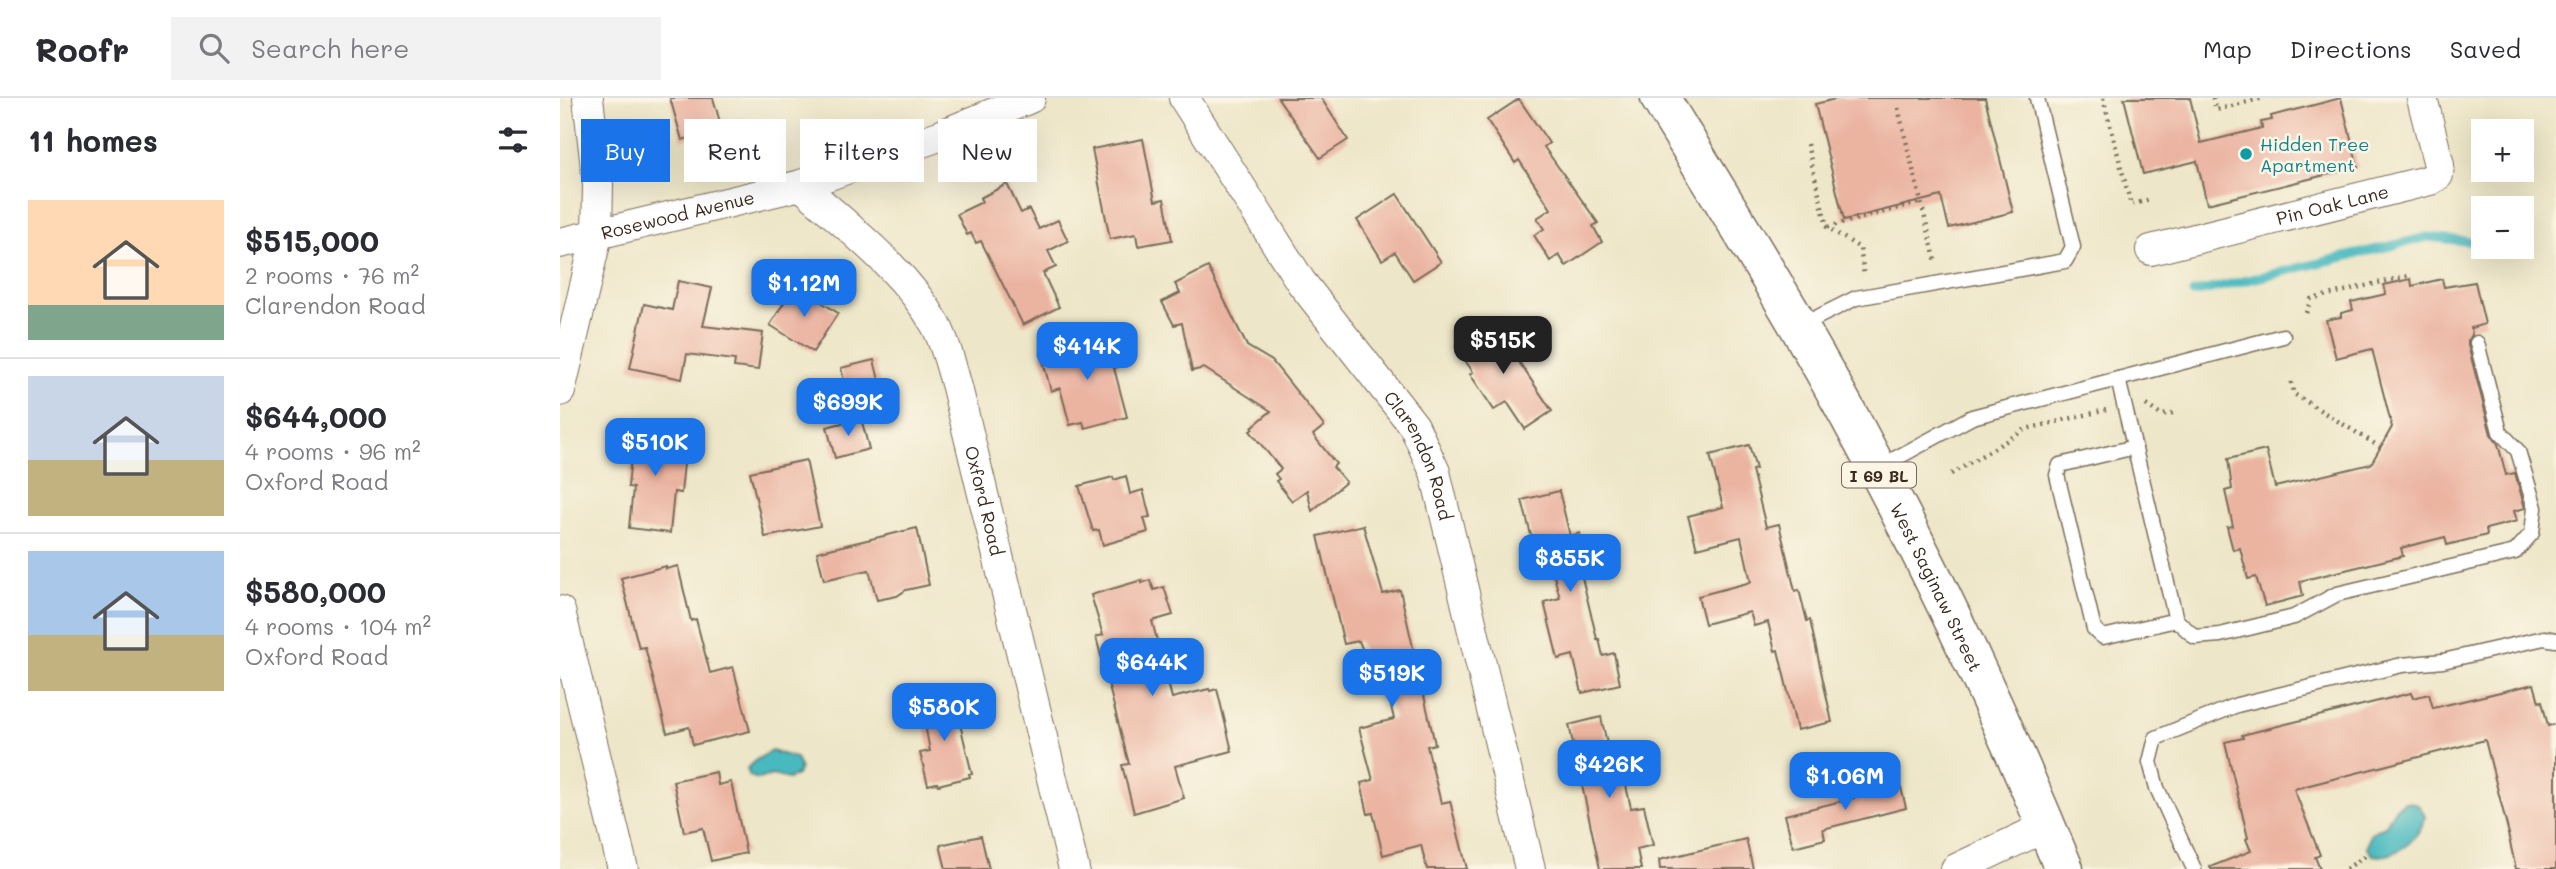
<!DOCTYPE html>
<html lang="en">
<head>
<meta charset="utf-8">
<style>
	:root { --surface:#fff; --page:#f2f2f3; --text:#2b2b33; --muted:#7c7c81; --line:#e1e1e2; --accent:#1a73e8 }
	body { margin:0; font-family:Mali,sans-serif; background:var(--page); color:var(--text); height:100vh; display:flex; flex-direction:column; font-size:26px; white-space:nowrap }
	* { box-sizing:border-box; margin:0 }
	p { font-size:23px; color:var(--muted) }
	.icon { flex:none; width:38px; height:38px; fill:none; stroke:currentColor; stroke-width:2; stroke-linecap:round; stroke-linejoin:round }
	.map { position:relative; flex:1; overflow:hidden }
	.panel { display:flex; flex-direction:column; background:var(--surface); width:560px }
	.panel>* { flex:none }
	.guide { position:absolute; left:21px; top:21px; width:665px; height:63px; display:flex; gap:14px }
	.controls { position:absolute; left:1911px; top:21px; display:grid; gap:14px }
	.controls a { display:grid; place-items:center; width:63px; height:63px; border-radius:0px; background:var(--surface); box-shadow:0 7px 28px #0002; font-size:35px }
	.price { position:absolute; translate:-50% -60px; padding:0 16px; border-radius:14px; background:var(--accent); color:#fff; font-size:23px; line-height:46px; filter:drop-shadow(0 2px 4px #0008) }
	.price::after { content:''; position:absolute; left:50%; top:42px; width:21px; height:16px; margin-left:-10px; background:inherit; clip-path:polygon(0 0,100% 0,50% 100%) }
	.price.on { background:#222; color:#fff }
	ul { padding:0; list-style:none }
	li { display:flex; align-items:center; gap:21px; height:175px; padding:0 28px }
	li+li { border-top:2px solid var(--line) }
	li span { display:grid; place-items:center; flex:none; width:196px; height:140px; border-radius:0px; color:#555 }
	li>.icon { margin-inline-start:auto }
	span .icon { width:84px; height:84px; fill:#fffc; stroke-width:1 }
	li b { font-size:30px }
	h2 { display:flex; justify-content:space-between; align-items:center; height:84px; padding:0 28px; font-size:30px }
	.pill { padding:0 24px; border-radius:0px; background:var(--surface); box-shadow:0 7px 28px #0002; font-size:24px; line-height:63px }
	.pill.on { background:var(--accent); color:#fff }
	header { display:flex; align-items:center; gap:42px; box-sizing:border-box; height:98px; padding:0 35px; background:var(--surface); border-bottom:2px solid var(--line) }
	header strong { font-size:33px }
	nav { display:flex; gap:38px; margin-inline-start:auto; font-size:24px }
	.search { width:490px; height:63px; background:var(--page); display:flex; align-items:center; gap:18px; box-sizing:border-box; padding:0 24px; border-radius:0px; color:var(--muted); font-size:26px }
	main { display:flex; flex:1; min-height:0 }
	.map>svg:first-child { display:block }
	.water { fill:#4ab9c0; stroke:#42726f; stroke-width:2 }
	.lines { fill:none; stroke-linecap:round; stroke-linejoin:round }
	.stream { stroke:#4ab9c0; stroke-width:9 }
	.building { fill:#ebb4a1 }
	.lane-casing { stroke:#796c5a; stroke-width:17 }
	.street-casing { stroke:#796c5a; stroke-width:32 }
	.primary-casing { stroke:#796c5a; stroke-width:41 }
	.path { stroke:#796c5a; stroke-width:4.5; stroke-dasharray:2 5; stroke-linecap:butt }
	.lane { stroke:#fff; stroke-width:14 }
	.street { stroke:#fff; stroke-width:30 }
	.primary { stroke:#fff; stroke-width:38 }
	.culture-dot { fill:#0f9aa8; stroke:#fcf5e5; stroke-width:2.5 }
	.labels { text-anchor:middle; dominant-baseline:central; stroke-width:5; stroke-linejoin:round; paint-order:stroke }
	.shield { fill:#fcf5e5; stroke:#75675a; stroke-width:2 }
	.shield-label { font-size:16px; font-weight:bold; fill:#3b2a1e }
	.culture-label { font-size:18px; fill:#0d838f; stroke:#fcf5e5; text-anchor:start }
	.street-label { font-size:18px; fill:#3b2a1e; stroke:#fcf5e5 }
</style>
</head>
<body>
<header>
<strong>Roofr</strong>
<div class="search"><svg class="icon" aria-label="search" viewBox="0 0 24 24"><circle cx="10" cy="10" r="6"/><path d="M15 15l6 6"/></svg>Search here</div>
<nav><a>Map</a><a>Directions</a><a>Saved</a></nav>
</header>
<main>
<section class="panel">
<h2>11 homes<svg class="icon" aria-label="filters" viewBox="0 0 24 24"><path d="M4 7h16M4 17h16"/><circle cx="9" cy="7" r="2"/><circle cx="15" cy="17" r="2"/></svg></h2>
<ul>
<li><span style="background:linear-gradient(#ffd9b3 75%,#7fa58c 0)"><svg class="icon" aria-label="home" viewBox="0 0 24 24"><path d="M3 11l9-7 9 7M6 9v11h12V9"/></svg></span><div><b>$515,000</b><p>2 rooms · 76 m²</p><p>Clarendon Road</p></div></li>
<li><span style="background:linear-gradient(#c9d6e8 60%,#c2b280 0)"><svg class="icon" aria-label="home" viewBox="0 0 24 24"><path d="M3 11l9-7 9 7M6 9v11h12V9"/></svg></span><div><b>$644,000</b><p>4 rooms · 96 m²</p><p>Oxford Road</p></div></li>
<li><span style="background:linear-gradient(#a9c7e8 60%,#c2b280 0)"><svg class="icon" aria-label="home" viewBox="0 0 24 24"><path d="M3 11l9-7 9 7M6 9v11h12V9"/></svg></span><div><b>$580,000</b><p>4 rooms · 104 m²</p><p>Oxford Road</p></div></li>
</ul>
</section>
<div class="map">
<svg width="1996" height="771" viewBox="0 0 1996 771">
	<rect width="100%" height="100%" fill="#fcf5e5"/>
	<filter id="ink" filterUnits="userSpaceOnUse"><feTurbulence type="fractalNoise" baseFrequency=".0143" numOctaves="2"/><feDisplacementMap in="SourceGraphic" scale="14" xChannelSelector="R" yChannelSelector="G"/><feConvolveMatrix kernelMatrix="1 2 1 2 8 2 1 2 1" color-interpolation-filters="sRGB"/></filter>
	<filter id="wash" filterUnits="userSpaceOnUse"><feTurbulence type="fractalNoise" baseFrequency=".00686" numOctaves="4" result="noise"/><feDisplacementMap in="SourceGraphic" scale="28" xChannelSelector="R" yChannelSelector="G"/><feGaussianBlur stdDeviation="1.57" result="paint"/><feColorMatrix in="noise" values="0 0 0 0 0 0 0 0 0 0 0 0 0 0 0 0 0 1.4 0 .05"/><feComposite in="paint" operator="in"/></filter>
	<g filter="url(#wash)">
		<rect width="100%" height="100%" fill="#ede6c8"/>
		<g class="water">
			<path d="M 211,653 L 236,660 L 240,669 L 237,677 L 229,681 L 212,677 L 198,681 L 190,678 L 187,671 C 192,662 203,659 211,653 Z"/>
			<path d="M 1845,704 C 1857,703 1861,709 1865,719 C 1859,740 1836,762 1813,757 L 1807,749 L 1811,735 L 1825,728 L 1835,711 Z"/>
		</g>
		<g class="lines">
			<polyline class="stream" points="1633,195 1868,139 1923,145"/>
		</g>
		<g id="blocks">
			<g class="building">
				<polygon points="110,0 153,0 162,31 122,42"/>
				<polygon points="718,0 761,0 788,42 760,60"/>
				<polygon points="1280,0 1425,0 1453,114 1389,130 1381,98 1284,122 1255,6"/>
				<polygon points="1564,0 1630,0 1641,45 1702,30 1701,24 1712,22 1711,18 1781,0 1798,69 1647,106 1637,63 1583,76"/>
				<polygon points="959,1 989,45 984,49 1038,125 1033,128 1042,144 1006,168 999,157 990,163 974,137 984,131 977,120 991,111 959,62 955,65 927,22"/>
				<polygon points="583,41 595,103 604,101 612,142 578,148 576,136 550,141 532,51"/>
				<polygon points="447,86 461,115 469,111 479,131 498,122 508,143 488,153 496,169 483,175 499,209 463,227 421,143 416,145 411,135 407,137 397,116 422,104 420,100"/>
				<polygon points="837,96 881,164 853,182 835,154 822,162 797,122"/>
				<polygon points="648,169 687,248 712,263 764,328 753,337 776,366 773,369 786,384 752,413 747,392 732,403 716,383 719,381 715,376 721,371 690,333 693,331 692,329 711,313 644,270 632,273 622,225 614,227 602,204 620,195 615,186"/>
				<polygon points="1851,181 1852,188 1882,181 1884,189 1915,184 1925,226 1911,230 1912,237 1908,242 1908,247 1931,336 1938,346 1946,377 1955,375 1965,410 1954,413 1957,423 1926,431 1927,437 1887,447 1885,439 1841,450 1843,458 1740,483 1743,498 1705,508 1696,479 1688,481 1680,450 1673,452 1667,429 1673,428 1665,393 1672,391 1668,361 1706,352 1715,389 1811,366 1832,329 1812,251 1776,260 1766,222 1781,219 1781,215 1793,212 1791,204 1826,196 1824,187"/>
				<polygon points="118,183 152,190 143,228 203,235 198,272 174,269 175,262 127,256 122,281 70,270 84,206 112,212"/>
				<polygon points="235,187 278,215 253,254 210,227"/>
				<polygon points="932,224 992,313 965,331 947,304 934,312 910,276 913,274 896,249"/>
				<polygon points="534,242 535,246 551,242 558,269 554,270 567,319 525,330 523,324 510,327 500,290 491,293 481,256"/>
				<polygon points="314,262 325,306 316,308 317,311 292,316 281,270"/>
				<polygon points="301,320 309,351 275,360 267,329"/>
				<polygon points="74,330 127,336 121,395 114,394 110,435 69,430 73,390 68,389"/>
				<polygon points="1189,347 1196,371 1192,372 1206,429 1219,426 1235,493 1239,492 1247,523 1250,522 1272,624 1237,632 1218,552 1215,553 1208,524 1194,528 1190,514 1145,526 1138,498 1191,484 1181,439 1137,450 1128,418 1163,409 1150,357"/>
				<polygon points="246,362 260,428 205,439 190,374"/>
				<polygon points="566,378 570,396 583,392 590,419 584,420 588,434 543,447 539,432 533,433 519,388 553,379 554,382"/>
				<polygon points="999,393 1010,438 1020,435 1028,464 1019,467 1037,541 1039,541 1043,558 1054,555 1060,586 1022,595 1013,557 998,561 984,504 1000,500 985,445 974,449 962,402"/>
				<polygon points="803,427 823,496 840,492 875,646 867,648 881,705 890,703 907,771 867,771 861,747 823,757 813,715 808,716 801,685 813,682 799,630 834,621 818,554 805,558 799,543 784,546 758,438"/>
				<polygon points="357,430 369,487 346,492 337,498 317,502 309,472 264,482 257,454"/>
				<polygon points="106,468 106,471 118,468 131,523 136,521 150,575 173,569 190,633 133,647 129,629 107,635 85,549 79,550 61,480"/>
				<polygon points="582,482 582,485 590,482 594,492 604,489 613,517 592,523 612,600 649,591 650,593 657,591 672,653 615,668 624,700 574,715 562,667 569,666 536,539 543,537 531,497"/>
				<polygon points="1974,586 1979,604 1982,603 1988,628 1996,626 1996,771 1956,771 1948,736 1949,736 1925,642 1734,691 1760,757 1755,759 1760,771 1651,771 1650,769 1691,753 1686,741 1688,740 1665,644 1683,640 1682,637 1851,595 1853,600 1869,596 1873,610"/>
				<polygon points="393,597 412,676 409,676 410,679 378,687 377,685 368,687 360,655 370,653 363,616 365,604"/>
				<polygon points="1041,619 1051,663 1060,661 1071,710 1084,708 1093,747 1077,751 1081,771 1040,771 1009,627"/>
				<polygon points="156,674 158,687 171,684 186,755 151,763 143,730 124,734 113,683"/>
				<polygon points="1332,681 1334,691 1341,689 1346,710 1263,731 1265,741 1233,749 1225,717 1294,700 1292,691"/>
				<polygon points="421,738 429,771 386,771 380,747"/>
				<polygon points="1186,741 1193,771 1100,771 1099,762"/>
			</g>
		</g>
	</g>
	<g filter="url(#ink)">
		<use href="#blocks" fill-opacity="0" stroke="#796c5a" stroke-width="2"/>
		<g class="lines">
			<g class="lane-casing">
				<g id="lane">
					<polyline points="1240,228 1296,200 1505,163 1513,149 1477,0"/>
					<polyline points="1558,281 1616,522 1635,539 1660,537 1734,519 1777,496 1955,454 1972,435 1975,410 1958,353 1940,334 1917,245"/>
					<polyline points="1575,349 1500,367 1497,377 1534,531 1543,539 1616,522"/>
					<polyline points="1318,370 1412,319 1723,238"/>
					<polyline points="1634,771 1597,690 1590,664 1596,640 1677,607 1842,567 1883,563 1984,540 1996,542"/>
				</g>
			</g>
			<g class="street-casing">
				<g id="street">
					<path id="s1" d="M 624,0 L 741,184 L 854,328 L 875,374 L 970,771"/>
					<path id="s2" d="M 241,87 C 288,130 344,171 376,227 C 386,246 391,268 397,289 L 514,771"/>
					<path id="s3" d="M 0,145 L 241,87 L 379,38 L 470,0"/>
					<path id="s4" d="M 1591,152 L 1870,82 L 1878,77 L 1879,67 L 1862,0"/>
					<polyline points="0,293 37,137 38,87 28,0"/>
					<polyline points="0,513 63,771"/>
					<polyline points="1396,771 1487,728"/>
				</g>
			</g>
			<g class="primary-casing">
				<g id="primary">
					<path id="s5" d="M 1100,0 C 1147,76 1193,151 1238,227 C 1337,399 1429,588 1504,771"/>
				</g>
			</g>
			<g class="path">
				<polyline points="1543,0 1571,107 1591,101"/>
				<polyline points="1653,0 1656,12 1703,0"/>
				<polyline points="1338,10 1376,165"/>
				<polyline points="1247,46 1267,129 1300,150 1304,177 1302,178"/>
				<polyline points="1268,129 1362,104"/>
				<polyline points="1746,215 1751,201 1851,177"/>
				<polyline points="1731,284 1734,296 1820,349"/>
				<polyline points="1586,307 1601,317 1613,315"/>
				<polyline points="1391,376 1466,331 1546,312"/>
				<polyline points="1786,771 1808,756"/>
			</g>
			<use href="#lane" class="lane"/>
			<use href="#street" class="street"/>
			<use href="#primary" class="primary"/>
		</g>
	</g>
	<circle class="culture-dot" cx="1686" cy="56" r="7"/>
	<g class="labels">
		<rect class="shield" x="1282" y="364.5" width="74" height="25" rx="5"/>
		<g class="shield-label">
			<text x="1319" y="377">I 69 BL</text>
		</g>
		<g class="culture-label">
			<text x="1700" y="46">Hidden Tree<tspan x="1700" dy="21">Apartment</tspan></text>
		</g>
		<g class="street-label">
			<text stroke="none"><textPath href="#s4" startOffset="187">Pin Oak Lane</textPath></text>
			<text stroke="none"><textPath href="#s3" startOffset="121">Rosewood Avenue</textPath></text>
			<text stroke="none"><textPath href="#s1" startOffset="430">Clarendon Road</textPath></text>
			<text stroke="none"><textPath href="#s2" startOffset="378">Oxford Road</textPath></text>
			<text stroke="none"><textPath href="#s5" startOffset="562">West Saginaw Street</textPath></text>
		</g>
	</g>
</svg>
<div class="controls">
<a>+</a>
<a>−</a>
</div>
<b class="price" style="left:244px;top:221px">$1.12M</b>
<b class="price on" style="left:943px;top:278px">$515K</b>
<b class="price" style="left:527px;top:284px">$414K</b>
<b class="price" style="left:288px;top:340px">$699K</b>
<b class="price" style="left:95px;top:380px">$510K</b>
<b class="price" style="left:1010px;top:496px">$855K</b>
<b class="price" style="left:592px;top:600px">$644K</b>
<b class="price" style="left:832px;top:611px">$519K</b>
<b class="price" style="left:384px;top:645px">$580K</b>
<b class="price" style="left:1049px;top:702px">$426K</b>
<b class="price" style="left:1285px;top:714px">$1.06M</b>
<div class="guide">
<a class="pill on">Buy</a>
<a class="pill">Rent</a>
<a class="pill">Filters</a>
<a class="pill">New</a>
</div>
</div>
</main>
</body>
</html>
